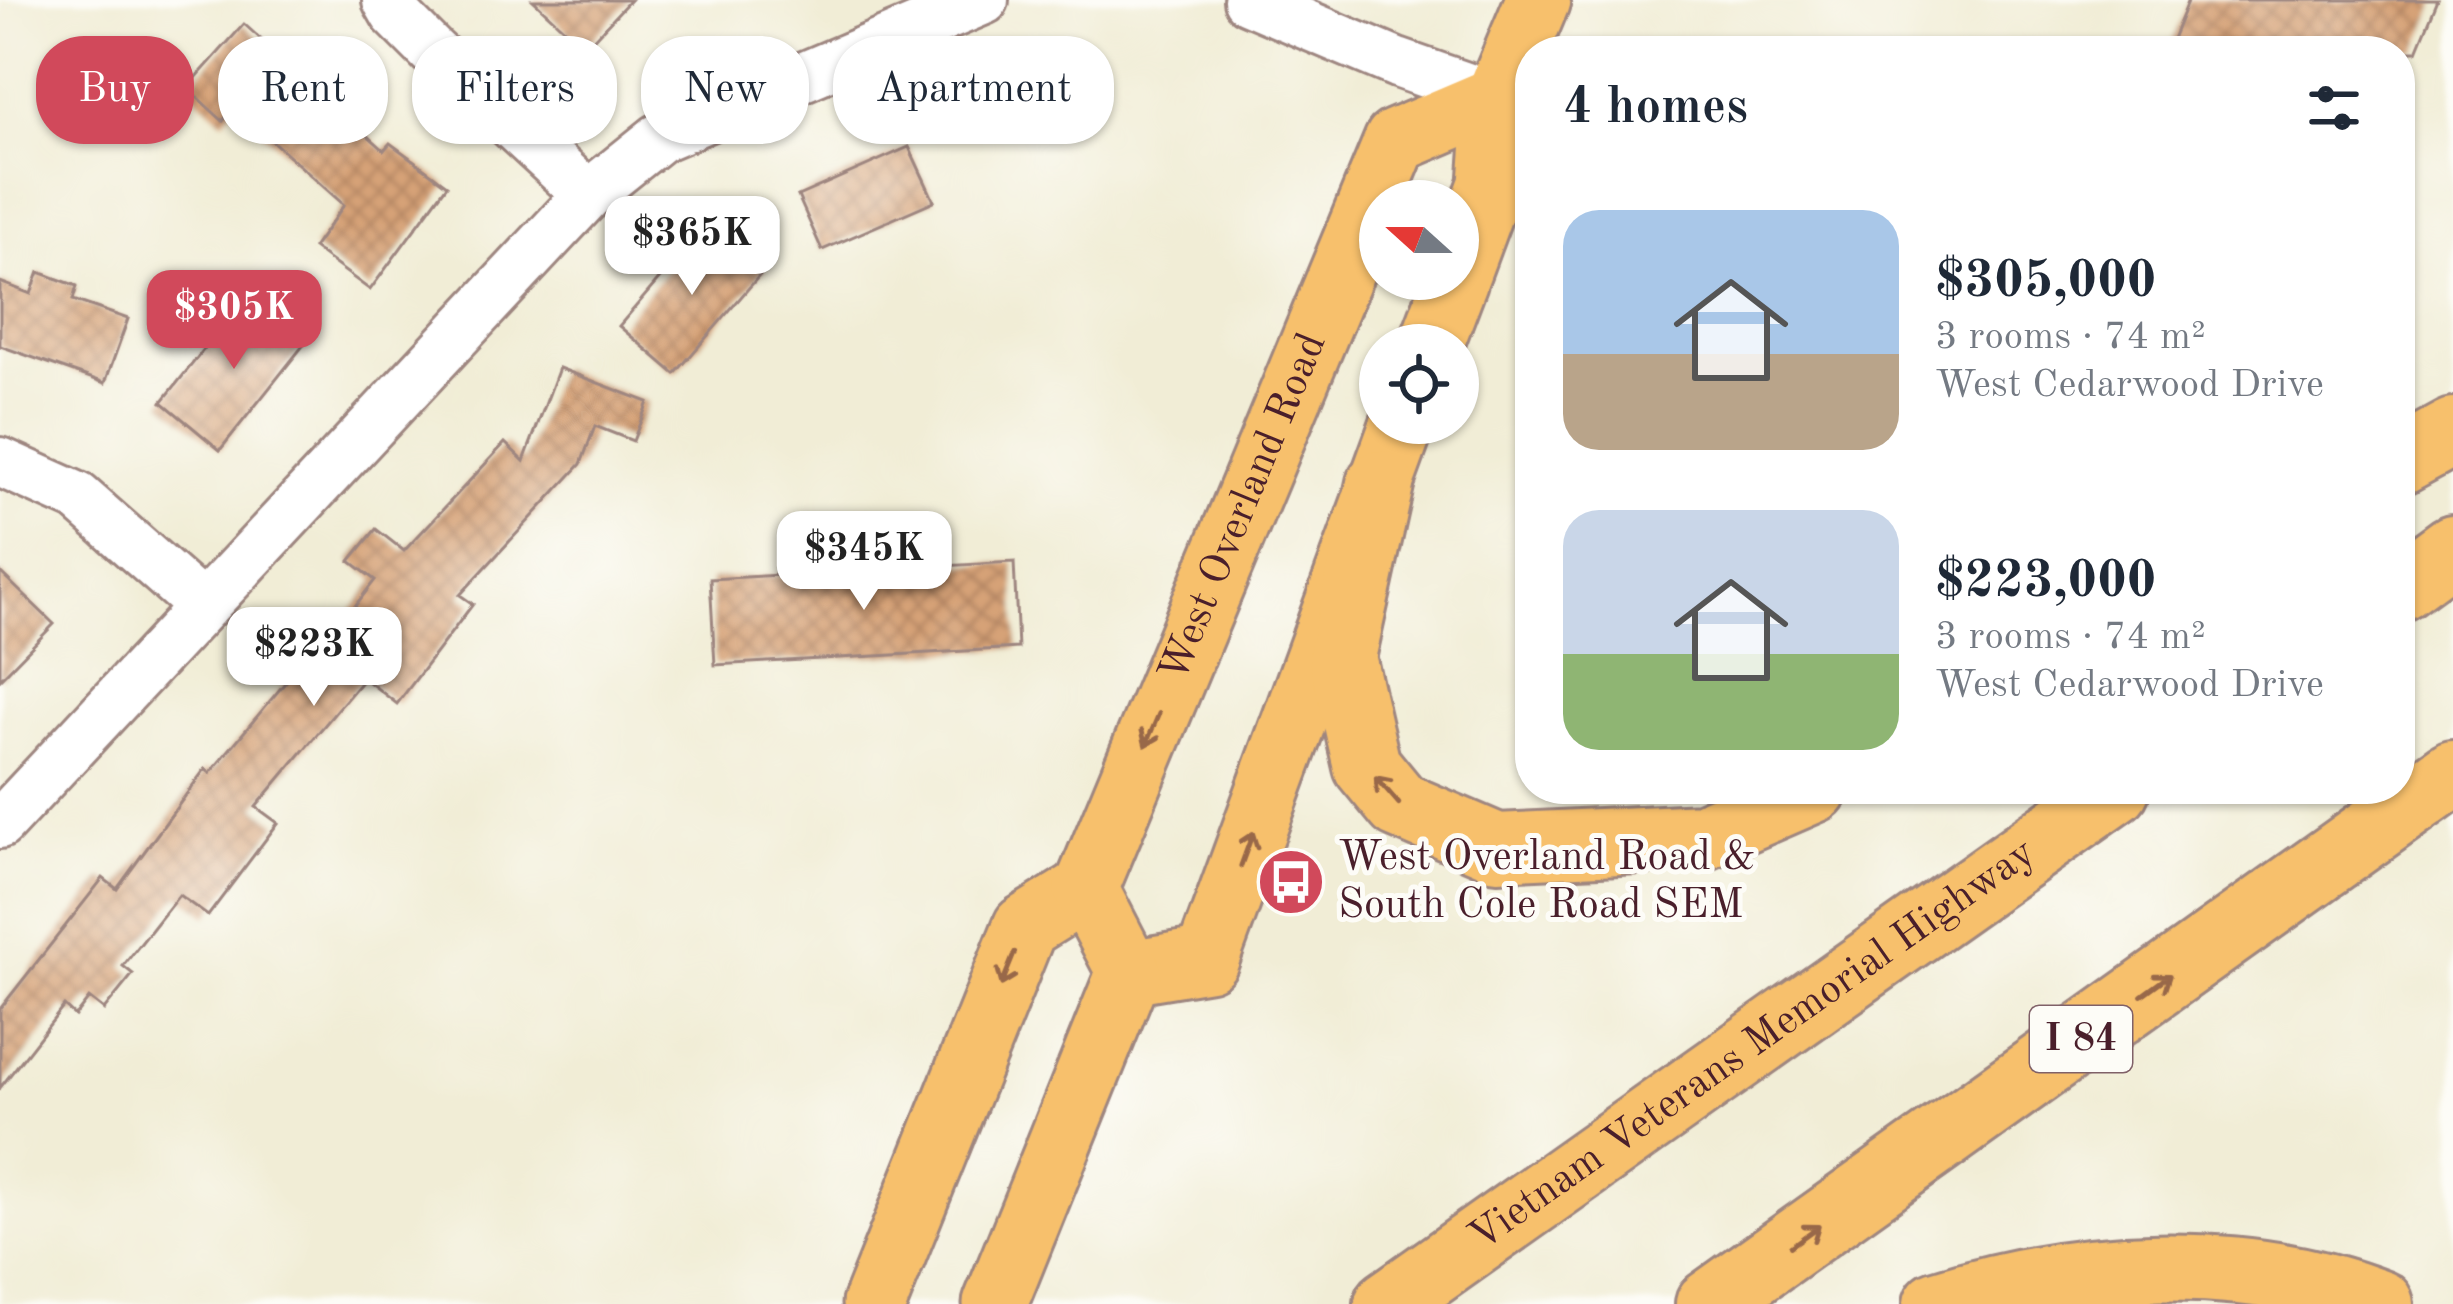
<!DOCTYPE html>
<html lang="en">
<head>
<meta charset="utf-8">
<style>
	:root { --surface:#fff; --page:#f6f6f7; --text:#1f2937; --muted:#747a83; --accent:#d1495b }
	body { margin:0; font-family:"Old Standard TT",serif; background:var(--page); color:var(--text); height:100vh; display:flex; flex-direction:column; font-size:45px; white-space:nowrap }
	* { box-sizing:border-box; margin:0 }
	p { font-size:39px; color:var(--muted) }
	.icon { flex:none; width:66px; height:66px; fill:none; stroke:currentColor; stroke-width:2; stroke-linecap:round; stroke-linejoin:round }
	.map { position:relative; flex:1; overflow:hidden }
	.panel { position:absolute; left:1515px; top:36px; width:900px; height:768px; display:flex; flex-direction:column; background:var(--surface); border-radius:48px; box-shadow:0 3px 9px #0004 }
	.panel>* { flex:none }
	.hud { position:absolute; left:36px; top:36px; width:1140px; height:108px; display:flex; gap:24px }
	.needle { width:78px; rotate:291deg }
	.tools { position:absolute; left:1359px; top:180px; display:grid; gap:24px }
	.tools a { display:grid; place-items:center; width:120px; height:120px; border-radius:50%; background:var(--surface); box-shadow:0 3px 9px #0004; font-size:60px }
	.price { position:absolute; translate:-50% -102px; padding:0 27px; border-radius:24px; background:#fff; color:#222; font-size:39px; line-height:78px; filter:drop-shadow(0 3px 6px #0008) }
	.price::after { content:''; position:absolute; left:50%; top:72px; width:36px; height:27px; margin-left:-18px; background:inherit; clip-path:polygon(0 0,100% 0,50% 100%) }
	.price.active { background:var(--accent); color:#fff }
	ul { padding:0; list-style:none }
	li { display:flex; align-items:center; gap:36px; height:300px; padding:0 48px }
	li span { display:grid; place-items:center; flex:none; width:336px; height:240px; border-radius:36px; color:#555 }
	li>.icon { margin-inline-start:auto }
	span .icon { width:144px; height:144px; fill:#fffc; stroke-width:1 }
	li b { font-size:51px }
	h2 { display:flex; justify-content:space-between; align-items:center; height:144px; padding:0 48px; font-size:51px }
	.chip { padding:0 42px; border-radius:48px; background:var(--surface); box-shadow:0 3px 9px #0004; font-size:42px; line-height:108px }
	.chip.active { background:var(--accent); color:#fff }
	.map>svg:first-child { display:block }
	.building { fill:url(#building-cross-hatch) }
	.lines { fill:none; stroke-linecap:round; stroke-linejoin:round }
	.minor-casing { stroke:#9e8680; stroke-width:54 }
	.major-casing { stroke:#9e8680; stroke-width:69 }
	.highway-casing { stroke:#9e8680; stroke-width:72 }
	.minor { stroke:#fff; stroke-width:48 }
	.major { stroke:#f7c06c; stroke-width:63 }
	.highway { stroke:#f7c06c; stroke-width:66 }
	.oneway { stroke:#986748 }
	.labels { text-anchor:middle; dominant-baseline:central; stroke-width:10; stroke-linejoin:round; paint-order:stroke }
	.shield { fill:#fdfcf7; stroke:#806168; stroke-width:3 }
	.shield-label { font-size:39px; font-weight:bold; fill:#4a1f2b }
	.street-label { font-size:42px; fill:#4a1f2b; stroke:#fdfcf7 }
	.poi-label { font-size:42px; fill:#4a1f2b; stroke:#fdfcf7; text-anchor:start }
</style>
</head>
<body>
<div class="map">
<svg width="2453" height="1304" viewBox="0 0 2453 1304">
	<defs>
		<pattern id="building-cross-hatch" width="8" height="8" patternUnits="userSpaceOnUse" patternTransform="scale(3)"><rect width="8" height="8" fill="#d6a277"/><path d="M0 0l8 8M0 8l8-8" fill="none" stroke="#b08362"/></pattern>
	</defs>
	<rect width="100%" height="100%" fill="#fdfcf7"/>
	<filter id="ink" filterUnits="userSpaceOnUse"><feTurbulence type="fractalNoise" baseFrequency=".00833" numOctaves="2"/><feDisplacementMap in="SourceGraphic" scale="24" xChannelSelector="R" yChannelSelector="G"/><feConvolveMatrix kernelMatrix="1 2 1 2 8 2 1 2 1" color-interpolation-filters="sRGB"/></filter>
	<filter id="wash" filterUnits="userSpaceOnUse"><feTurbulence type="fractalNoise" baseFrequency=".004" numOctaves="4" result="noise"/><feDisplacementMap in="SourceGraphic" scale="48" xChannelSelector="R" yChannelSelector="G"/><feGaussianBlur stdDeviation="2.7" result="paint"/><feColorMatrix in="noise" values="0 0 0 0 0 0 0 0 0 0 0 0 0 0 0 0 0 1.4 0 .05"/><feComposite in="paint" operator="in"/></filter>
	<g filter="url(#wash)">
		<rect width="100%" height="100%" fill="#f1edd6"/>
		<g id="blocks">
			<g class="building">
				<polygon points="533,0 630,0 585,48"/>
				<polygon points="2188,0 2438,0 2417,51 2167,51"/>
				<polygon points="244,24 384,150 390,143 447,185 370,290 313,248 344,205 234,107 223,121 187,88"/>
				<polygon points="909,147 934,201 822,250 798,196"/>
				<polygon points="709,221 765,269 675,374 619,326"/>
				<polygon points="39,272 77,286 73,300 128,319 105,383 0,346 0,282 31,294"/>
				<polygon points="247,295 306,342 220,450 162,402"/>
				<polygon points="559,368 648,402 633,441 595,426 581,464 460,595 473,604 397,704 364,678 256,807 278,823 208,916 179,895 123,966 133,974 104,1010 89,998 75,1016 64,1006 0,1088 0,1009 103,878 117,889 205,769 210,773 299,666 305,671 375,580 350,561 376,529 404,551 505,443 524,461"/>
				<polygon points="1014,562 1018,648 715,665 710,579"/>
				<polygon points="0,572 54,624 0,679"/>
			</g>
		</g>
	</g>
	<g filter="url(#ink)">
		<use href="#blocks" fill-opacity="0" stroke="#9e8680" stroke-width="3"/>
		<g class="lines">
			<g class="minor-casing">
				<g id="minor">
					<polyline points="387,0 395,14 432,51 588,195"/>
					<polyline points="1248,0 1397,63 1497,98"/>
					<polyline points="0,462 78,497 203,607"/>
					<polyline points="0,824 588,195 659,138 984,0"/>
				</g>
			</g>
			<g class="major-casing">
				<g id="major">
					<polyline points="1458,273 1491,184 1497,98 1538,0"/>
					<polyline points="1431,345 1456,279"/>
					<polyline points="1129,972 1207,959 1403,423"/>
					<polyline points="874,1304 1025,927 1086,889"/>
					<path id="s1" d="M 995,1304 L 1129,972 L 1086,889 L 1396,141 L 1497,98"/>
				</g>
			</g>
			<g class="highway-casing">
				<g id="highway">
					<polyline points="2400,461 2453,432"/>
					<polyline points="1380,484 1342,657 1367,766 1399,805 1497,847 1703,837 1814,789"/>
					<polyline points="2400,587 2453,548"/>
					<path id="s2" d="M 1388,1304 L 2116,789"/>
					<polyline points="1709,1304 2453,773"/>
					<path d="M 1937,1304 C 2076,1260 2243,1251 2380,1304"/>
				</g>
			</g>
			<use href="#minor" class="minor"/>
			<use href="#major" class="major"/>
			<use href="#highway" class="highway"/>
		</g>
		<defs><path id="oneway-shaft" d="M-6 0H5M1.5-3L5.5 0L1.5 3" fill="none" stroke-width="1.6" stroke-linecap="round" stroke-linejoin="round" transform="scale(3)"/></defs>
		<g class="oneway">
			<use href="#oneway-shaft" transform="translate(1152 730) rotate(113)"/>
			<use href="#oneway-shaft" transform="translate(1387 790) rotate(-131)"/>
			<use href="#oneway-shaft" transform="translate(1247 849) rotate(-70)"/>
			<use href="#oneway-shaft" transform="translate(1008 969) rotate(112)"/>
			<use href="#oneway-shaft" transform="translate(2156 985) rotate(-36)"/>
			<use href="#oneway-shaft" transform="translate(1805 1236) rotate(-36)"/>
		</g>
	</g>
	<defs>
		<g id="bus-disc" transform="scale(3.45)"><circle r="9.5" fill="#d1495b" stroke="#fdfcf7"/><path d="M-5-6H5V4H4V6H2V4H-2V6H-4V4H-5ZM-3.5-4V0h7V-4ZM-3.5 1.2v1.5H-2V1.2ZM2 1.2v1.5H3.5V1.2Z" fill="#fff"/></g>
	</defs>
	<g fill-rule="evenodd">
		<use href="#bus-disc" x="1291" y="882"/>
	</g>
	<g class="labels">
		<rect class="shield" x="2030" y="1006" width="102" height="66" rx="9"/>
		<g class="shield-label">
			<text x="2081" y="1039">I 84</text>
		</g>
		<g class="street-label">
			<text stroke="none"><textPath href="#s1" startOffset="864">West Overland Road</textPath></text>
			<text stroke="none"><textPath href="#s2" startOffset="447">Vietnam Veterans Memorial Highway</textPath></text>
		</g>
		<g class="poi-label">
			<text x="1338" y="858">West Overland Road &amp;<tspan x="1338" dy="48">South Cole Road SEM</tspan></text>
		</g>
	</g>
</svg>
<div class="tools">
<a><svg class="needle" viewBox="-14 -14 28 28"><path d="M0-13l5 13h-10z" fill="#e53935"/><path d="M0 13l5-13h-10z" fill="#747a83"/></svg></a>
<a><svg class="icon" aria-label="locate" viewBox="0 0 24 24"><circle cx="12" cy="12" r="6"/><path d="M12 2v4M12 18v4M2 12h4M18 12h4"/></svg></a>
</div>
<b class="price" style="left:692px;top:298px">$365K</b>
<b class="price active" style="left:234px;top:372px">$305K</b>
<b class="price" style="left:864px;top:613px">$345K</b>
<b class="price" style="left:314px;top:709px">$223K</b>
<div class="hud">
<a class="chip active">Buy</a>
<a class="chip">Rent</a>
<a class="chip">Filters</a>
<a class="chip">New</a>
<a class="chip">Apartment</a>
</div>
<section class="panel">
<h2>4 homes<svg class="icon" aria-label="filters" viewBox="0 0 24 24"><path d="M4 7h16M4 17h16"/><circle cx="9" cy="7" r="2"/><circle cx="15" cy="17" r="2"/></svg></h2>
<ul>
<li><span style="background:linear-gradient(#a9c7e8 60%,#b9a48a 0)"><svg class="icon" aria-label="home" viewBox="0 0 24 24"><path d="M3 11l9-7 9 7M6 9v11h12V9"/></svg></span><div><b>$305,000</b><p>3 rooms · 74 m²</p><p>West Cedarwood Drive</p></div></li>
<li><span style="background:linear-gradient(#c9d6e8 60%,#8fb573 0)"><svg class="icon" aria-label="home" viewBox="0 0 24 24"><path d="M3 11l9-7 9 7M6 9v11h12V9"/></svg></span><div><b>$223,000</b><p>3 rooms · 74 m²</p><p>West Cedarwood Drive</p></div></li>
</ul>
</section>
</div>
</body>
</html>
